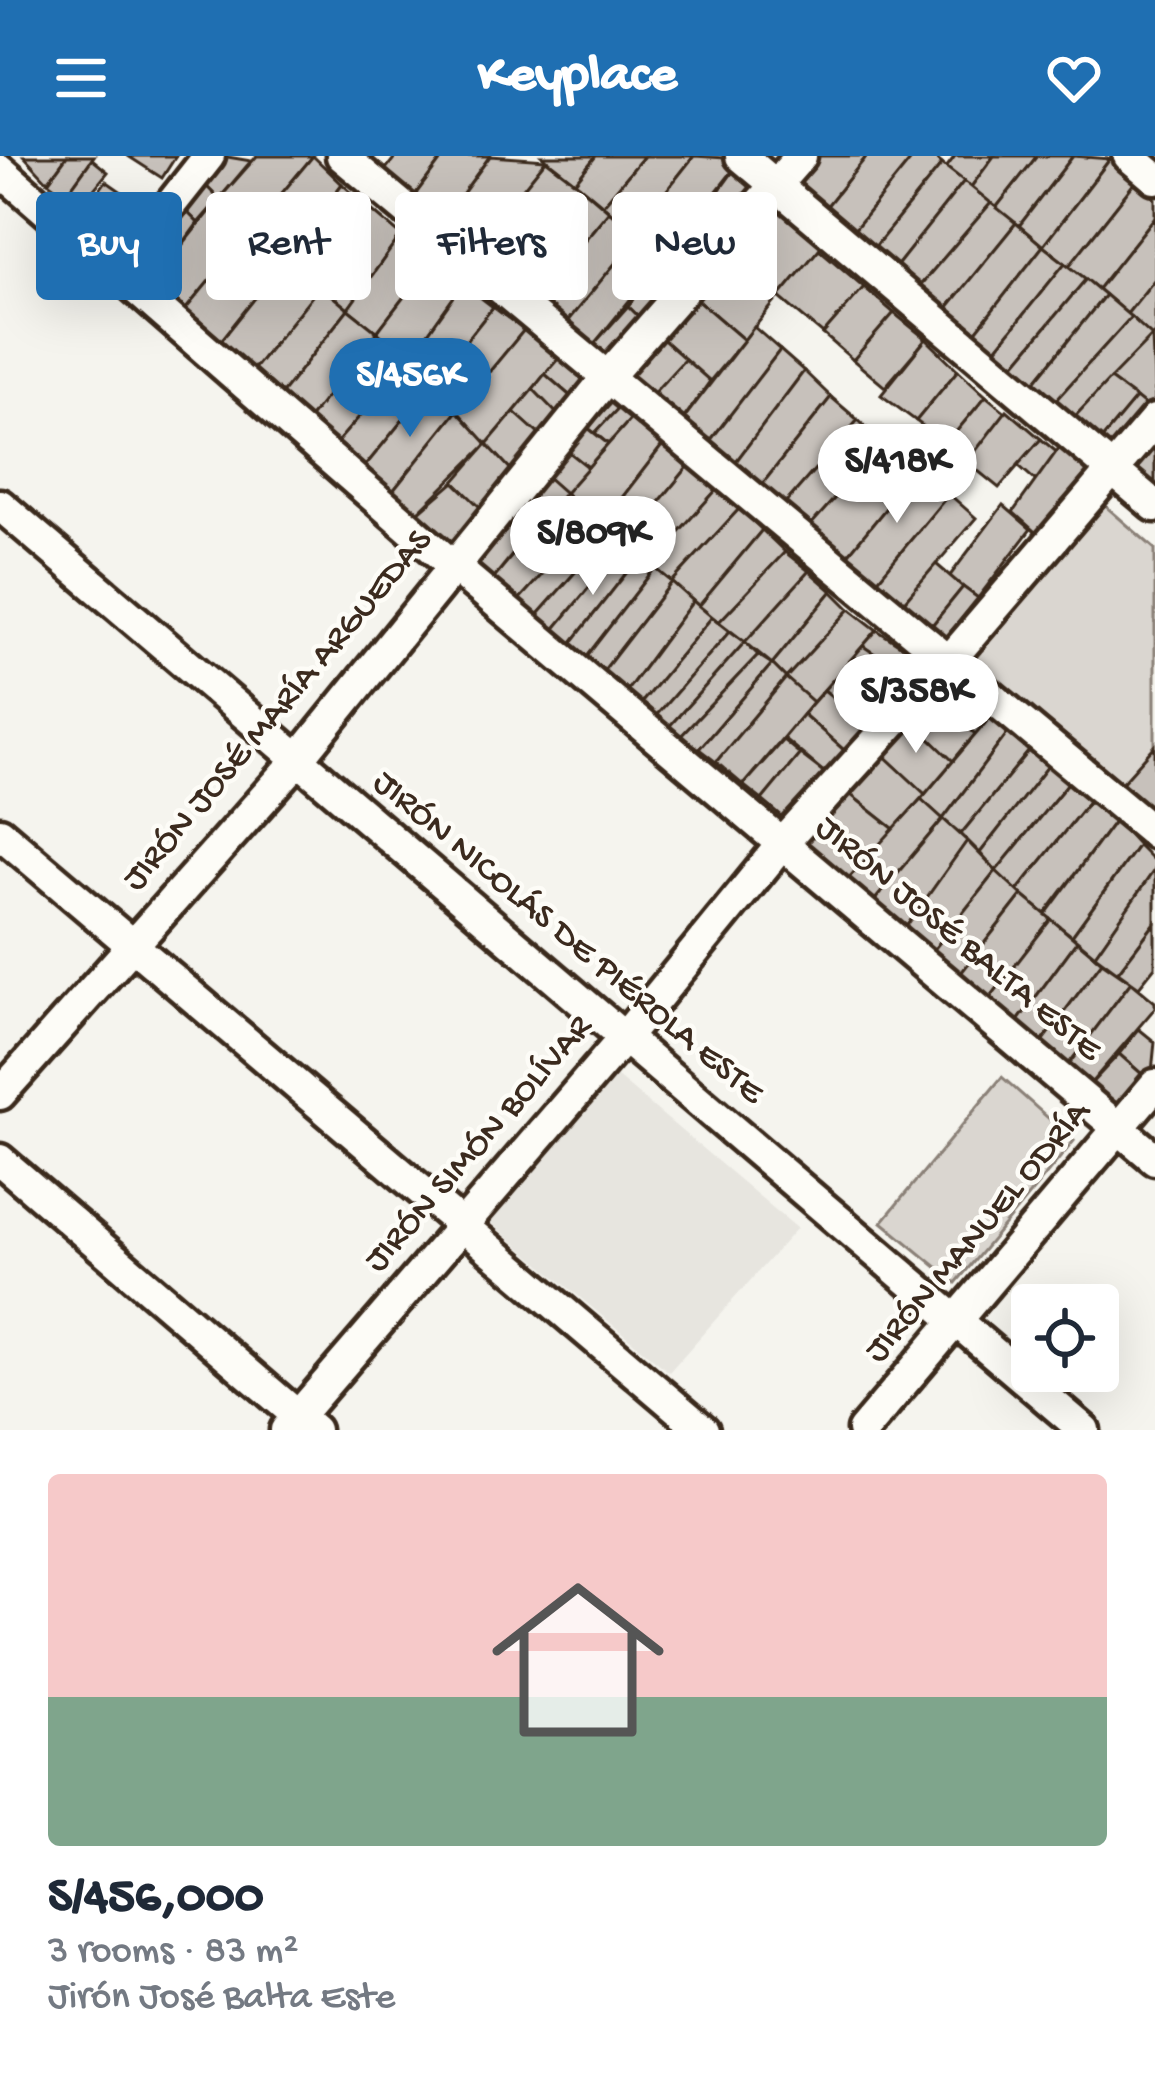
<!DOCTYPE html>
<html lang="en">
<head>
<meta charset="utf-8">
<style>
	:root { --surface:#fff; --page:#f6f6f7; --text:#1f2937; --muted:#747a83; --line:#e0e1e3; --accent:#1f6fb2 }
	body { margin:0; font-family:"Gochi Hand",sans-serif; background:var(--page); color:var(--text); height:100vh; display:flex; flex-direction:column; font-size:45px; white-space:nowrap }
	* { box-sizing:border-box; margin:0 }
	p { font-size:39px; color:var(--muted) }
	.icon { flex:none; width:66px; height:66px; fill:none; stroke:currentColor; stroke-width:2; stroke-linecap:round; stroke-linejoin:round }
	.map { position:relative; height:1274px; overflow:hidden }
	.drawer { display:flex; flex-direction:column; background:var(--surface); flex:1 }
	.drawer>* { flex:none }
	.banner { position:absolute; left:36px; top:36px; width:1083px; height:108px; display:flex; gap:24px }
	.controls { position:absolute; left:1011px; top:1128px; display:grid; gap:24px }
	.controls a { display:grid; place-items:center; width:108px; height:108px; border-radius:12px; background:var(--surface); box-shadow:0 12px 48px #0002; font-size:60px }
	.price { position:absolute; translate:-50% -102px; padding:0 27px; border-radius:42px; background:#fff; color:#222; font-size:39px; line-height:78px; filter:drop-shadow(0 3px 6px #0008) }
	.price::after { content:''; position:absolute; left:50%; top:72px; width:36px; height:27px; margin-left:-18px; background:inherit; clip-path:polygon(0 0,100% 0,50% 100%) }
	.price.selected { background:var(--accent); color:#fff }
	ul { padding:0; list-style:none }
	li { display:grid; align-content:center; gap:24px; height:636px; padding:0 48px }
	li+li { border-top:3px solid var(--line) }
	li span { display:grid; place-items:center; height:372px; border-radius:12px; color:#555 }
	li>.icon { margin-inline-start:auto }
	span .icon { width:216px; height:216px; fill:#fffc; stroke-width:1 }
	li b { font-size:51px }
	.chip { padding:0 42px; border-radius:12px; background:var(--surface); box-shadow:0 12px 48px #0002; font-size:42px; line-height:108px }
	.chip.selected { background:var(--accent); color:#fff }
	header { display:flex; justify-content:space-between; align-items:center; height:156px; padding:0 48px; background:var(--accent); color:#fff; font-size:54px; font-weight:800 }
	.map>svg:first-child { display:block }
	.built { fill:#e7e5df }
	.green { fill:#dad6d0; stroke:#8a8077; stroke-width:3 }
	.building { fill:#c7c1bb; stroke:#3b2a1e; stroke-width:3 }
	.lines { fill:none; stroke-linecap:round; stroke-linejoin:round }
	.minor-casing { stroke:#3b2a1e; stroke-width:39 }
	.minor { stroke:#fdfcf7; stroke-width:30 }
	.labels { text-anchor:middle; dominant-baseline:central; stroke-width:9; stroke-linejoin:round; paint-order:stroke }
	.street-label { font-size:36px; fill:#3b2a1e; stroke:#fdfcf7 }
</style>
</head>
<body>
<header><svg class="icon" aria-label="menu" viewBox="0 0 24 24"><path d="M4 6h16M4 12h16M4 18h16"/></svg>Keyplace<svg class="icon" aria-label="heart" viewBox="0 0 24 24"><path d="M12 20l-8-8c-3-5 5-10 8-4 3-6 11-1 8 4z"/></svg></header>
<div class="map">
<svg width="1155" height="1274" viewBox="0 0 1155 1274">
	<rect width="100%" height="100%" fill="#f5f4ee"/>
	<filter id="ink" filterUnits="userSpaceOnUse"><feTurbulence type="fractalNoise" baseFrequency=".00833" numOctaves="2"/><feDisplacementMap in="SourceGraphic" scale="24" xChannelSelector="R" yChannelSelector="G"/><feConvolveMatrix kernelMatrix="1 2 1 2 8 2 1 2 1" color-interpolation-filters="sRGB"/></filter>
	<g filter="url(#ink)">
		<polygon class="built" points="615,919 797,1072 669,1216 486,1063"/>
		<g class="green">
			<polygon points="1102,347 1155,393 1155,590 1121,628 969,502"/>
			<polygon points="1002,921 1074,985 956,1127 882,1066"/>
		</g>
		<g class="building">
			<polygon points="24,0 67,0 48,26"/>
			<polygon points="67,0 94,0 66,39 48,26"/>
			<polygon points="128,0 176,0 162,22"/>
			<polygon points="222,0 251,5 219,43 201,25"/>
			<polygon points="257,0 313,0 252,73 219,43"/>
			<polygon points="313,0 342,28 287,102 252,73"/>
			<polygon points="396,0 444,0 412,43 382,18"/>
			<polygon points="444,0 490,0 442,66 412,43"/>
			<polygon points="490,0 546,4 474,93 442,66"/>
			<polygon points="542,0 596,0 575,26"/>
			<polygon points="596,0 644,0 603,49 575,26"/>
			<polygon points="644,0 694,0 633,77 603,49"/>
			<polygon points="694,0 742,3 664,102 633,77"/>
			<polygon points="813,0 867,0 818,61 786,35"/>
			<polygon points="867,0 914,0 846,84 818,61"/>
			<polygon points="914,0 933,0 942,8 866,102 846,84"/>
			<polygon points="955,0 994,0 971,31 946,12"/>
			<polygon points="994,0 1037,0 996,52 971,31"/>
			<polygon points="1037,0 1073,0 1019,70 996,52"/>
			<polygon points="1073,0 1110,3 1043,90 1019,70"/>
			<polygon points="92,3 108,16 81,49 66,39"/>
			<polygon points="742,3 767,27 738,58 716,39"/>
			<polygon points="1110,3 1136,25 1069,110 1043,90"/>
			<polygon points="546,4 580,30 506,118 474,93"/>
			<polygon points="942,8 964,25 888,121 866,102"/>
			<polygon points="106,25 142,50 122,79 86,53"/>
			<polygon points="201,25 219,43 198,67 180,49"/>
			<polygon points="964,25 991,47 911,140 888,121"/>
			<polygon points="1136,25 1155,43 1155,61 1098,133 1069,110"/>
			<polygon points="342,28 369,52 320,130 287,102"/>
			<polygon points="580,30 609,55 536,142 506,118"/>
			<polygon points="782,38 831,79 779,141 730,100"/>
			<polygon points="716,39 738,58 712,86 692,70"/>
			<polygon points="219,43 252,73 181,159 148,132"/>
			<polygon points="991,47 1016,67 938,163 911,140"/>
			<polygon points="180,49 198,67 179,93 161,72"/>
			<polygon points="369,52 401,79 348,153 320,130"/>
			<polygon points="609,55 637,81 566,167 536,142"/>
			<polygon points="1155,61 1155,123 1127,158 1098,133"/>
			<polygon points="1016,67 1043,90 967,187 938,163"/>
			<polygon points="692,70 712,86 683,122 664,102"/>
			<polygon points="161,72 179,93 148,132 130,117"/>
			<polygon points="252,73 287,102 216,191 181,159"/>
			<polygon points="401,79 433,103 377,176 348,153"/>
			<polygon points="637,81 664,102 594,188 566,167"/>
			<polygon points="1043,90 1065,107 987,204 967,187"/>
			<polygon points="819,93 864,131 823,178 779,141"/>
			<polygon points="730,100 779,141 744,184 694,141"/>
			<polygon points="287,102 320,130 249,219 216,191"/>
			<polygon points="664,102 683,122 645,167 628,150"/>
			<polygon points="433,103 463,128 409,204 377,176"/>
			<polygon points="1065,107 1086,123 1005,220 987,204"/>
			<polygon points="1086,123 1105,139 1025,238 1005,220"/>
			<polygon points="1155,123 1155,176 1152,180 1127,158"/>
			<polygon points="463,128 493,151 433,227 409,204"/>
			<polygon points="320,130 348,153 277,244 249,219"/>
			<polygon points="864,131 894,157 853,204 823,178"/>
			<polygon points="1105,139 1131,161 1046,255 1025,238"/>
			<polygon points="694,141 744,184 710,225 659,180"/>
			<polygon points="628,150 645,167 613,202 594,188"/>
			<polygon points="493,151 524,174 457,255 433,227"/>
			<polygon points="348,153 377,176 305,268 277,244"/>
			<polygon points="894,157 926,183 885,231 853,204"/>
			<polygon points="1131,161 1152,180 1066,270 1046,255"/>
			<polygon points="754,171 780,194 707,289 681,266"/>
			<polygon points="524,174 559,202 487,288 457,255"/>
			<polygon points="377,176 409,204 333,291 305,268"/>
			<polygon points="659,180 685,203 650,241 625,221"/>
			<polygon points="1152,180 1155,249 1151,254 1110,223"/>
			<polygon points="926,183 958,214 916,265 881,239"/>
			<polygon points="780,194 804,215 734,308 707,289"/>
			<polygon points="559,202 589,227 576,245 545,218"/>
			<polygon points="685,203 710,225 681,266 650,241"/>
			<polygon points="409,204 433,227 362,314 333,291"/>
			<polygon points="958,214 986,240 946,288 916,265"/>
			<polygon points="804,215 831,241 760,331 734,308"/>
			<polygon points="545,218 576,245 562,263 533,233"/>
			<polygon points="1110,223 1136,242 1096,290 1066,270"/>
			<polygon points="433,227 457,255 389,340 362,314"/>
			<polygon points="533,233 562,263 544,283 514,256"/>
			<polygon points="617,240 624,246 595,277 588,272"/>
			<polygon points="986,240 1008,258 967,306 946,288"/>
			<polygon points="831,241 858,264 783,350 760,331"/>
			<polygon points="1136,242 1151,254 1111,301 1096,290"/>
			<polygon points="624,246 636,257 608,288 595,277"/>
			<polygon points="1007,254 1041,283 999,332 967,306"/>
			<polygon points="457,255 487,288 411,363 389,340"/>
			<polygon points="514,256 544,283 514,317 487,288"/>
			<polygon points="636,257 668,282 601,369 565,337"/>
			<polygon points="858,264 884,287 810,370 783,350"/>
			<polygon points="588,272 608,288 588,311 569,296"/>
			<polygon points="1155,279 1155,329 1128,309"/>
			<polygon points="668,282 692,306 625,388 601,369"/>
			<polygon points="1041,283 1059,298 1036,325 1018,309"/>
			<polygon points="884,287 917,314 846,401 810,370"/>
			<polygon points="487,288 514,317 483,354 454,326"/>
			<polygon points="1059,292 1092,318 1041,381 1013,356"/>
			<polygon points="569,296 588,311 565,337 547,321"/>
			<polygon points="692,306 719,331 650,408 625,388"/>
			<polygon points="917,314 949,338 876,426 846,401"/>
			<polygon points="547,321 565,337 544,361 527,346"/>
			<polygon points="454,326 483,354 450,393 411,363"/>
			<polygon points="719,331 740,352 672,426 650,408"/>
			<polygon points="565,337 593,363 517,446 491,425"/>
			<polygon points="949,338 976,362 902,448 876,426"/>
			<polygon points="527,346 544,361 525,383 509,366"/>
			<polygon points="1003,349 1031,373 978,442 949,421"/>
			<polygon points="740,352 762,374 699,450 672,426"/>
			<polygon points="593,363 610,377 532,465 517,446"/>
			<polygon points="509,366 525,383 491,425 473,412"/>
			<polygon points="762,374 785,396 719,466 699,450"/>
			<polygon points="610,377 625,388 548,481 532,465"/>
			<polygon points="625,388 639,401 565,495 548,481"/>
			<polygon points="785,396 809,415 745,486 719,466"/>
			<polygon points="639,401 655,412 580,509 565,495"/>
			<polygon points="936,408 963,431 929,473 902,448"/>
			<polygon points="655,412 672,426 598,522 580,509"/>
			<polygon points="809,415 832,435 772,508 745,486"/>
			<polygon points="672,426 693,445 623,540 598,522"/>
			<polygon points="963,431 978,442 945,483 929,473"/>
			<polygon points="832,435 850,453 786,522 772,508"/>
			<polygon points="693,445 712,461 638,551 623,540"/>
			<polygon points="850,453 877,474 813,546 786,522"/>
			<polygon points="712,461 730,475 654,562 638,551"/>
			<polygon points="877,474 906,493 889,508 863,490"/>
			<polygon points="730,475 745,486 667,573 654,562"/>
			<polygon points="745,486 758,499 680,581 667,573"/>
			<polygon points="863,490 909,521 891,542 850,505"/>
			<polygon points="906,493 923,504 909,521 889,508"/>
			<polygon points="758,499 772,508 699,593 680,581"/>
			<polygon points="850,505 891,542 868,569 824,534"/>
			<polygon points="772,508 786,522 716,606 699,593"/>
			<polygon points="946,521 994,557 975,578 930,538"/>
			<polygon points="786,522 813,546 743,629 716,606"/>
			<polygon points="824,534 868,569 845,595 803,558"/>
			<polygon points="930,538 975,578 953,605 908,562"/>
			<polygon points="994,557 1013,570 943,663 921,643"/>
			<polygon points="803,558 845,595 826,618 783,582"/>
			<polygon points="908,562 953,605 925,638 880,596"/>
			<polygon points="1013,570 1034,589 961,678 943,663"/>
			<polygon points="783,584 800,598 762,644 743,629"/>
			<polygon points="1034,589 1052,605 980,697 961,678"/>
			<polygon points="1155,590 1155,651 1148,659 1121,628"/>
			<polygon points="880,596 925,638 894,673 846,635"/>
			<polygon points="800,598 826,618 783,662 762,644"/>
			<polygon points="1052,605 1073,621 996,715 980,697"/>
			<polygon points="1073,621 1094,639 1017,735 996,715"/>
			<polygon points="846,635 894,673 868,701 820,663"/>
			<polygon points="1094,639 1115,664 1045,758 1017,735"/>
			<polygon points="921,643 943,663 869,751 842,729"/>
			<polygon points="820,663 868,701 842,729 800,691"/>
			<polygon points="943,663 967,685 901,778 869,751"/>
			<polygon points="1115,664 1138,689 1072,780 1045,759"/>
			<polygon points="967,685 996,715 928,801 901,778"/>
			<polygon points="1138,689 1155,706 1155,713 1095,799 1072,780"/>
			<polygon points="1155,713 1155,767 1118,816 1095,799"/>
			<polygon points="996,715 1022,739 954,826 928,801"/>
			<polygon points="1022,739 1051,763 983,851 954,826"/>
			<polygon points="1051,763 1077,785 1010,876 983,851"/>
			<polygon points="1155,767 1155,811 1139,831 1118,816"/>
			<polygon points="1077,785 1102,806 1034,896 1010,876"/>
			<polygon points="1102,806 1131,826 1062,917 1034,896"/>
			<polygon points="1131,826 1155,846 1155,852 1085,934 1062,917"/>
			<polygon points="1139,873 1155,886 1151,926 1119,898"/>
			<polygon points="1119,898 1151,926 1118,961 1085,934"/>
		</g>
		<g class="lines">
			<g class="minor-casing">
				<g id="minor">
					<polyline points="342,0 1155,677"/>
					<polyline points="741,0 1155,350"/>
					<polyline points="1129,0 1155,22"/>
					<polyline points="0,14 452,409 1155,1003"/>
					<polyline points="116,118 209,0"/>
					<polyline points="0,349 1084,1274"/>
					<polyline points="0,677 703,1274"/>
					<polyline points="0,938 297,605 609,219 801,0"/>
					<polyline points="0,1004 314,1274"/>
					<polyline points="286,1274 624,882 782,688 949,505 1155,264"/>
					<polyline points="863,1274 1155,929"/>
				</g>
			</g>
			<use href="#minor" class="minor"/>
		</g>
	</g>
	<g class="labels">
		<g class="street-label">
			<text transform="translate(279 555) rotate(-50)">JIRÓN JOSÉ MARÍA ARGUEDAS</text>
			<text transform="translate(567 783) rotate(40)">JIRÓN NICOLÁS DE PIÉROLA ESTE</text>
			<text transform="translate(957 784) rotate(40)">JIRÓN JOSÉ BALTA ESTE</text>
			<text transform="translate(480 989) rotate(-49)">JIRÓN SIMÓN BOLÍVAR</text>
			<text transform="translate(979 1077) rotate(-50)">JIRÓN MANUEL ODRÍA</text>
		</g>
	</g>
</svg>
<div class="controls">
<a><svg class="icon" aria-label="locate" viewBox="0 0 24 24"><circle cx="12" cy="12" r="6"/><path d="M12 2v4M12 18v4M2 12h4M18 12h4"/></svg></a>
</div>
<b class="price selected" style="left:410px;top:284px">S/456K</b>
<b class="price" style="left:897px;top:370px">S/418K</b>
<b class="price" style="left:593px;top:442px">S/809K</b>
<b class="price" style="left:916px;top:600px">S/358K</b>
<div class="banner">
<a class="chip selected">Buy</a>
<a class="chip">Rent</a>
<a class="chip">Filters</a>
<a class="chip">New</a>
</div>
</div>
<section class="drawer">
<ul>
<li><span style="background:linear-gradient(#f6c9c9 60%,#7fa58c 0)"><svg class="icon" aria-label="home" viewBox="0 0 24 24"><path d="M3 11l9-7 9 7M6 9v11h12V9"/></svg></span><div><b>S/456,000</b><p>3 rooms · 83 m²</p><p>Jirón José Balta Este</p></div></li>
</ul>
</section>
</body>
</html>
